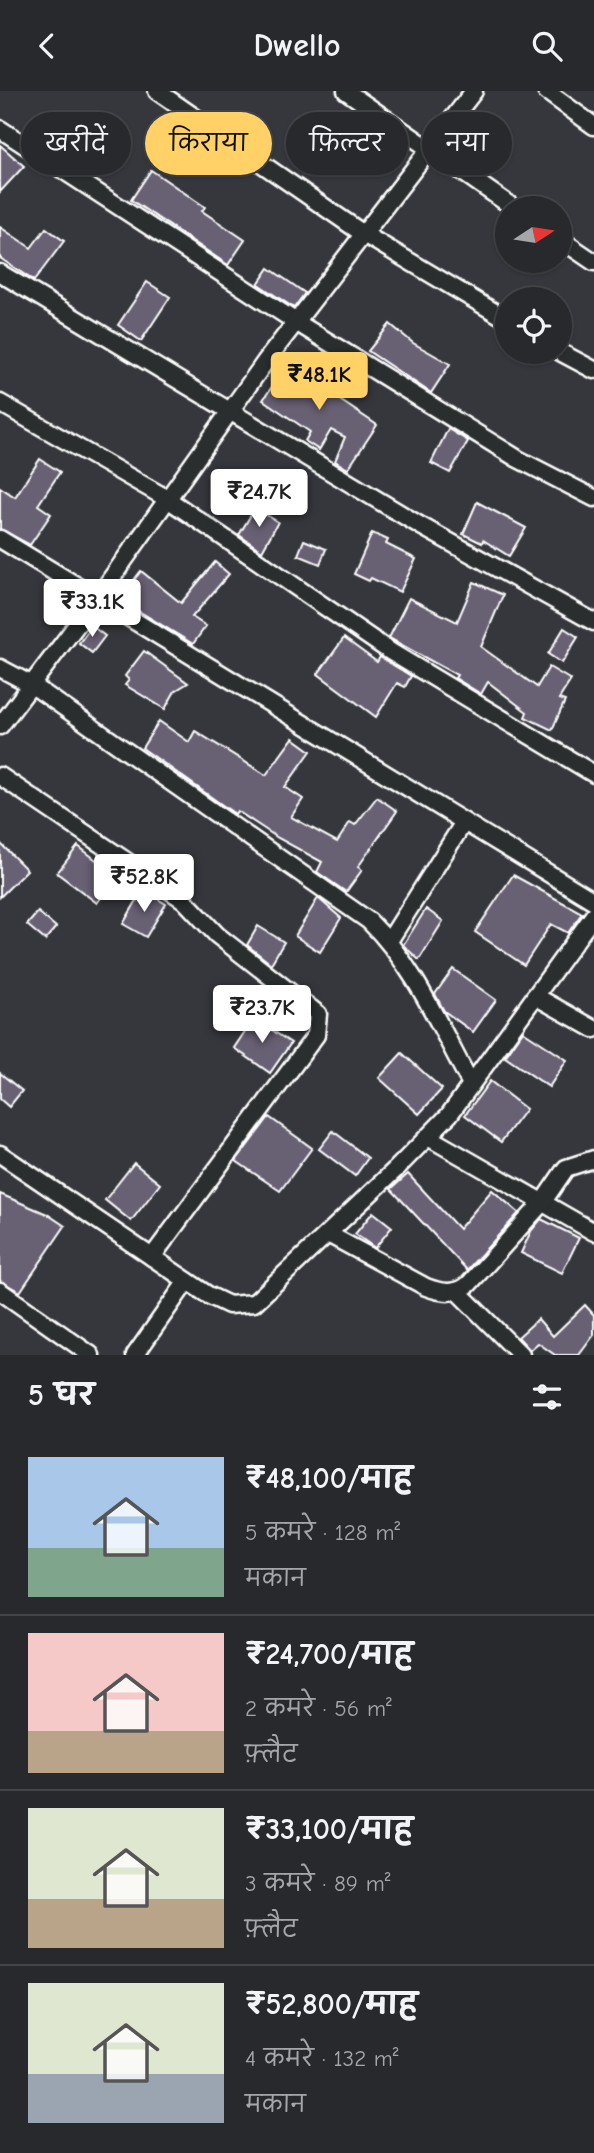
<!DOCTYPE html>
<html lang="hi">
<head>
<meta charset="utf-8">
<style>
	:root { --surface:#28292d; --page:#343539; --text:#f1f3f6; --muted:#a5a6aa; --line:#444549; --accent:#ffd166 }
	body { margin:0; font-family:"Comic Neue","Playpen Sans Deva",sans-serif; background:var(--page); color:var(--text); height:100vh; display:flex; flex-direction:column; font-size:26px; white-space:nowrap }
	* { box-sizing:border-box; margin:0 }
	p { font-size:23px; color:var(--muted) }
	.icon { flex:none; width:38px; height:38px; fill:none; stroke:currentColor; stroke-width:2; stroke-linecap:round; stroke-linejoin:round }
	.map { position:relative; height:1264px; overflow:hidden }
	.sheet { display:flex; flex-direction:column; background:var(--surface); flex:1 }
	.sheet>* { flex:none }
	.top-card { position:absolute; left:21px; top:21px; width:553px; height:63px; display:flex; gap:14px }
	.needle { width:46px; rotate:78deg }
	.controls { position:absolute; left:495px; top:105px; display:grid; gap:14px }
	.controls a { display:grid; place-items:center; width:77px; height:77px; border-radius:50%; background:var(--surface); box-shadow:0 2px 5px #0004,0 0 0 2px var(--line); font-size:35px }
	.price { position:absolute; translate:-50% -60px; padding:0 16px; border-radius:7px; background:#fff; color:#222; font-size:23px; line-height:46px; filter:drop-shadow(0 2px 4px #0008) }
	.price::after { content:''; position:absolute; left:50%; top:42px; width:21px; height:16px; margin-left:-10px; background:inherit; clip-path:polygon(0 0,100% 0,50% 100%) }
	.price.selected { background:var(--accent); color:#111 }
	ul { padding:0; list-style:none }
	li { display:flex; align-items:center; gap:21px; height:175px; padding:0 28px }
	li+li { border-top:2px solid var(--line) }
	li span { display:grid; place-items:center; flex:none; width:196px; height:140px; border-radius:0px; color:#555 }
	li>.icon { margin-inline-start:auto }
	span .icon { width:84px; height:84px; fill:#fffc; stroke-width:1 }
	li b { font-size:30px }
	h2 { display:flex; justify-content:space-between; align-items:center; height:84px; padding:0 28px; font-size:30px }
	.chip { padding:0 24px; border-radius:32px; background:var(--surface); box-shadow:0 2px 5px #0004,0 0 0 2px var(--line); font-size:24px; line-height:63px }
	.chip.selected { background:var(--accent); color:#111 }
	header { display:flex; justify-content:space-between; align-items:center; height:91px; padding:0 28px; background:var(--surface); font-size:32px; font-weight:700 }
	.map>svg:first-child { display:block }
	.building { fill:#676173; stroke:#fff; stroke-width:2 }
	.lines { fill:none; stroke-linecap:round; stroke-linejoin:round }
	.street-casing { stroke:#fff; stroke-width:21 }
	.street { stroke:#2a2d2e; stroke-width:16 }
</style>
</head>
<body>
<header><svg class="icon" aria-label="back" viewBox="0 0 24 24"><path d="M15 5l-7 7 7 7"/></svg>Dwello<svg class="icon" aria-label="search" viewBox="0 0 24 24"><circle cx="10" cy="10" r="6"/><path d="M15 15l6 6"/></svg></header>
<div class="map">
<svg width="594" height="1264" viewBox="0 0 594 1264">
	<rect width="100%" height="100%" fill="#36373c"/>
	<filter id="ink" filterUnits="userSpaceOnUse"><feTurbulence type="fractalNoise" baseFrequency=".0143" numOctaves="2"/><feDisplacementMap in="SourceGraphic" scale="14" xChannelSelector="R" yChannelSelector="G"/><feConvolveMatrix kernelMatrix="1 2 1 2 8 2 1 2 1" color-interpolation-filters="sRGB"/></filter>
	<g filter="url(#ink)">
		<g class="building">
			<polygon points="0,54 24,75 0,101"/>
			<polygon points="151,79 205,116 202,120 245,149 228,174 131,109"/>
			<polygon points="0,136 31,157 46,137 64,150 34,190 0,167"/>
			<polygon points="269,177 305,202 294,217 258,193"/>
			<polygon points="147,191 170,206 141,250 118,234"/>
			<polygon points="390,233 413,252 450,273 431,302 368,260"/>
			<polygon points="290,269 328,295 325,299 377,334 348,378 335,370 345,346 331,339 319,359 305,350 310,341 263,309"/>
			<polygon points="448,338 468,350 450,382 431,372"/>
			<polygon points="40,368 60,381 38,414 51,423 30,454 0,438 0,396 15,406"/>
			<polygon points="477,411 526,437 509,465 483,449 482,452 463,443"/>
			<polygon points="255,417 278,431 262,460 239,444"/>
			<polygon points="372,442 388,449 386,453 416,468 400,501 371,487 369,490 354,483"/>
			<polygon points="304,449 326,458 320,473 298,464"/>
			<polygon points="215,471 229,483 192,526 206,535 193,553 119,508 141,480 181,512"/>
			<polygon points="474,491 503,504 481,556 537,596 549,576 571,589 559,608 565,610 552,639 525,626 527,621 488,591 481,603 455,587 457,584 389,547 409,507 457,531"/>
			<polygon points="92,535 105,545 92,562 79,552"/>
			<polygon points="564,537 578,546 562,572 548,563"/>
			<polygon points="344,547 377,571 380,566 411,585 405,596 397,592 376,626 318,583"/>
			<polygon points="144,560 188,592 175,600 165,618 125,594 129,589 125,585"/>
			<polygon points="159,630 189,651 195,640 266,684 293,647 311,660 285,696 303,708 291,726 337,751 350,731 355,734 377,706 397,720 358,776 362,779 346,801 317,781 322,771 278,747 237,720 235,723 142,657"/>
			<polygon points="0,752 27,779 0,806"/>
			<polygon points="78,755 117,785 97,812 57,782"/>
			<polygon points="513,784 582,822 568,842 551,833 524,874 475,841"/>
			<polygon points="143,799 166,813 146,846 123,833"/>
			<polygon points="318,807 341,827 320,861 295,845"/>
			<polygon points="426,818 443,830 419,869 403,854"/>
			<polygon points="38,821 56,836 45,849 27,834"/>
			<polygon points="258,835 284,851 271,873 247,854"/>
			<polygon points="453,878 496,909 473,941 444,920 435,903"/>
			<polygon points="254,927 291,952 270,982 234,957"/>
			<polygon points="523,940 567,969 549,996 505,966"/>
			<polygon points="402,962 442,998 419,1023 379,987"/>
			<polygon points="0,982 22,1000 9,1016 0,1008"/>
			<polygon points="490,990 526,1018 501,1051 465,1024"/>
			<polygon points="269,1026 312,1057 280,1100 236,1070"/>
			<polygon points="333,1040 368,1067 355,1085 319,1058"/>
			<polygon points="134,1072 160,1093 131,1130 105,1109"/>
			<polygon points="408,1083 459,1138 492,1099 519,1122 467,1179 391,1098"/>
			<polygon points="0,1103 47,1123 65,1135 20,1201 0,1190"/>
			<polygon points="373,1121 392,1136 375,1157 355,1143"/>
			<polygon points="541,1128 579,1147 562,1182 521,1162 531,1140"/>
			<polygon points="585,1214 594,1224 594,1244 579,1264 555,1264 538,1252 530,1259 518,1246 538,1228 553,1245"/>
		</g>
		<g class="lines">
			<g class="street-casing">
				<g id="street">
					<polyline points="157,0 362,142 508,229"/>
					<polyline points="346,0 514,117"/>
					<polyline points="546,0 594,35"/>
					<polyline points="0,38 296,231 518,368 594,407"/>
					<polyline points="560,148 594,171"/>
					<polyline points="0,182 421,435 594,531"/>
					<polyline points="560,261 594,279"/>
					<polyline points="0,312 166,407 391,561 594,683"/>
					<polyline points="0,448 594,810"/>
					<path d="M 0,577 L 32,594 L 369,830 C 415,875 440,937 471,993"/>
					<polyline points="0,635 98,506 265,271 474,0"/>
					<polyline points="0,685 184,809 217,844 318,923 316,944 152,1166"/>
					<polyline points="389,850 464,731"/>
					<polyline points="535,905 594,938"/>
					<polyline points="428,1046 594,1141"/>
					<polyline points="0,1063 208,1204 229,1214 254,1212 396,1078 449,1024 594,824"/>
					<path d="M 328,1143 L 426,1196 C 442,1202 456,1204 469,1193 L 542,1112 L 566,1077 L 594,1068"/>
					<polyline points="0,1200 91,1264"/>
					<polyline points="457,1200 521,1264"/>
					<polyline points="135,1264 187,1190"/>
				</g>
			</g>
			<use href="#street" class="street"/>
		</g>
	</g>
</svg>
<div class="controls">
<a><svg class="needle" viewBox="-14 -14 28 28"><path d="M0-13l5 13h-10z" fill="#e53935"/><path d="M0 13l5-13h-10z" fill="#a5a6aa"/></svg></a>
<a><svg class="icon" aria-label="locate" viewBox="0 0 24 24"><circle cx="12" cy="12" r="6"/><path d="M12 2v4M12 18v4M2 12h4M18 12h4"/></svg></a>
</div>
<b class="price selected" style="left:319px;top:321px">₹48.1K</b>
<b class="price" style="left:259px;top:438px">₹24.7K</b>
<b class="price" style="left:92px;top:548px">₹33.1K</b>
<b class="price" style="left:144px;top:823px">₹52.8K</b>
<b class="price" style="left:262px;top:954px">₹23.7K</b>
<div class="top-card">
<a class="chip">खरीदें</a>
<a class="chip selected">किराया</a>
<a class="chip">फ़िल्टर</a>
<a class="chip">नया</a>
</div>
</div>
<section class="sheet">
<h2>5 घर<svg class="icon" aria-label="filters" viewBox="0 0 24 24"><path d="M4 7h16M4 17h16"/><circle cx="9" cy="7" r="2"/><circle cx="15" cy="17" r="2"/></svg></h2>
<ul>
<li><span style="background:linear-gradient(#a9c7e8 65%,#7fa58c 0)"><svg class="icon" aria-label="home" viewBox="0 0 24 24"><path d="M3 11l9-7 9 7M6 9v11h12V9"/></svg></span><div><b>₹48,100/माह</b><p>5 कमरे · 128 m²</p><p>मकान</p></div></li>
<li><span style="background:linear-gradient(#f6c9c9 70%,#b9a48a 0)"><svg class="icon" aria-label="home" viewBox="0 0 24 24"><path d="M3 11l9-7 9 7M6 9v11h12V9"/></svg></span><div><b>₹24,700/माह</b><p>2 कमरे · 56 m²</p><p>फ़्लैट</p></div></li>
<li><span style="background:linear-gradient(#dfe7d0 65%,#b9a48a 0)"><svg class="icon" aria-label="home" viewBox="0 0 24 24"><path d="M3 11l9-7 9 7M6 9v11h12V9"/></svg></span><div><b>₹33,100/माह</b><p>3 कमरे · 89 m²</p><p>फ़्लैट</p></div></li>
<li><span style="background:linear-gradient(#dfe7d0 65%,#9aa5b1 0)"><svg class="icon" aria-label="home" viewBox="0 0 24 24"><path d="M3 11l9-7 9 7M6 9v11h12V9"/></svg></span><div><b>₹52,800/माह</b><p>4 कमरे · 132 m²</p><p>मकान</p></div></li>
</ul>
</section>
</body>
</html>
